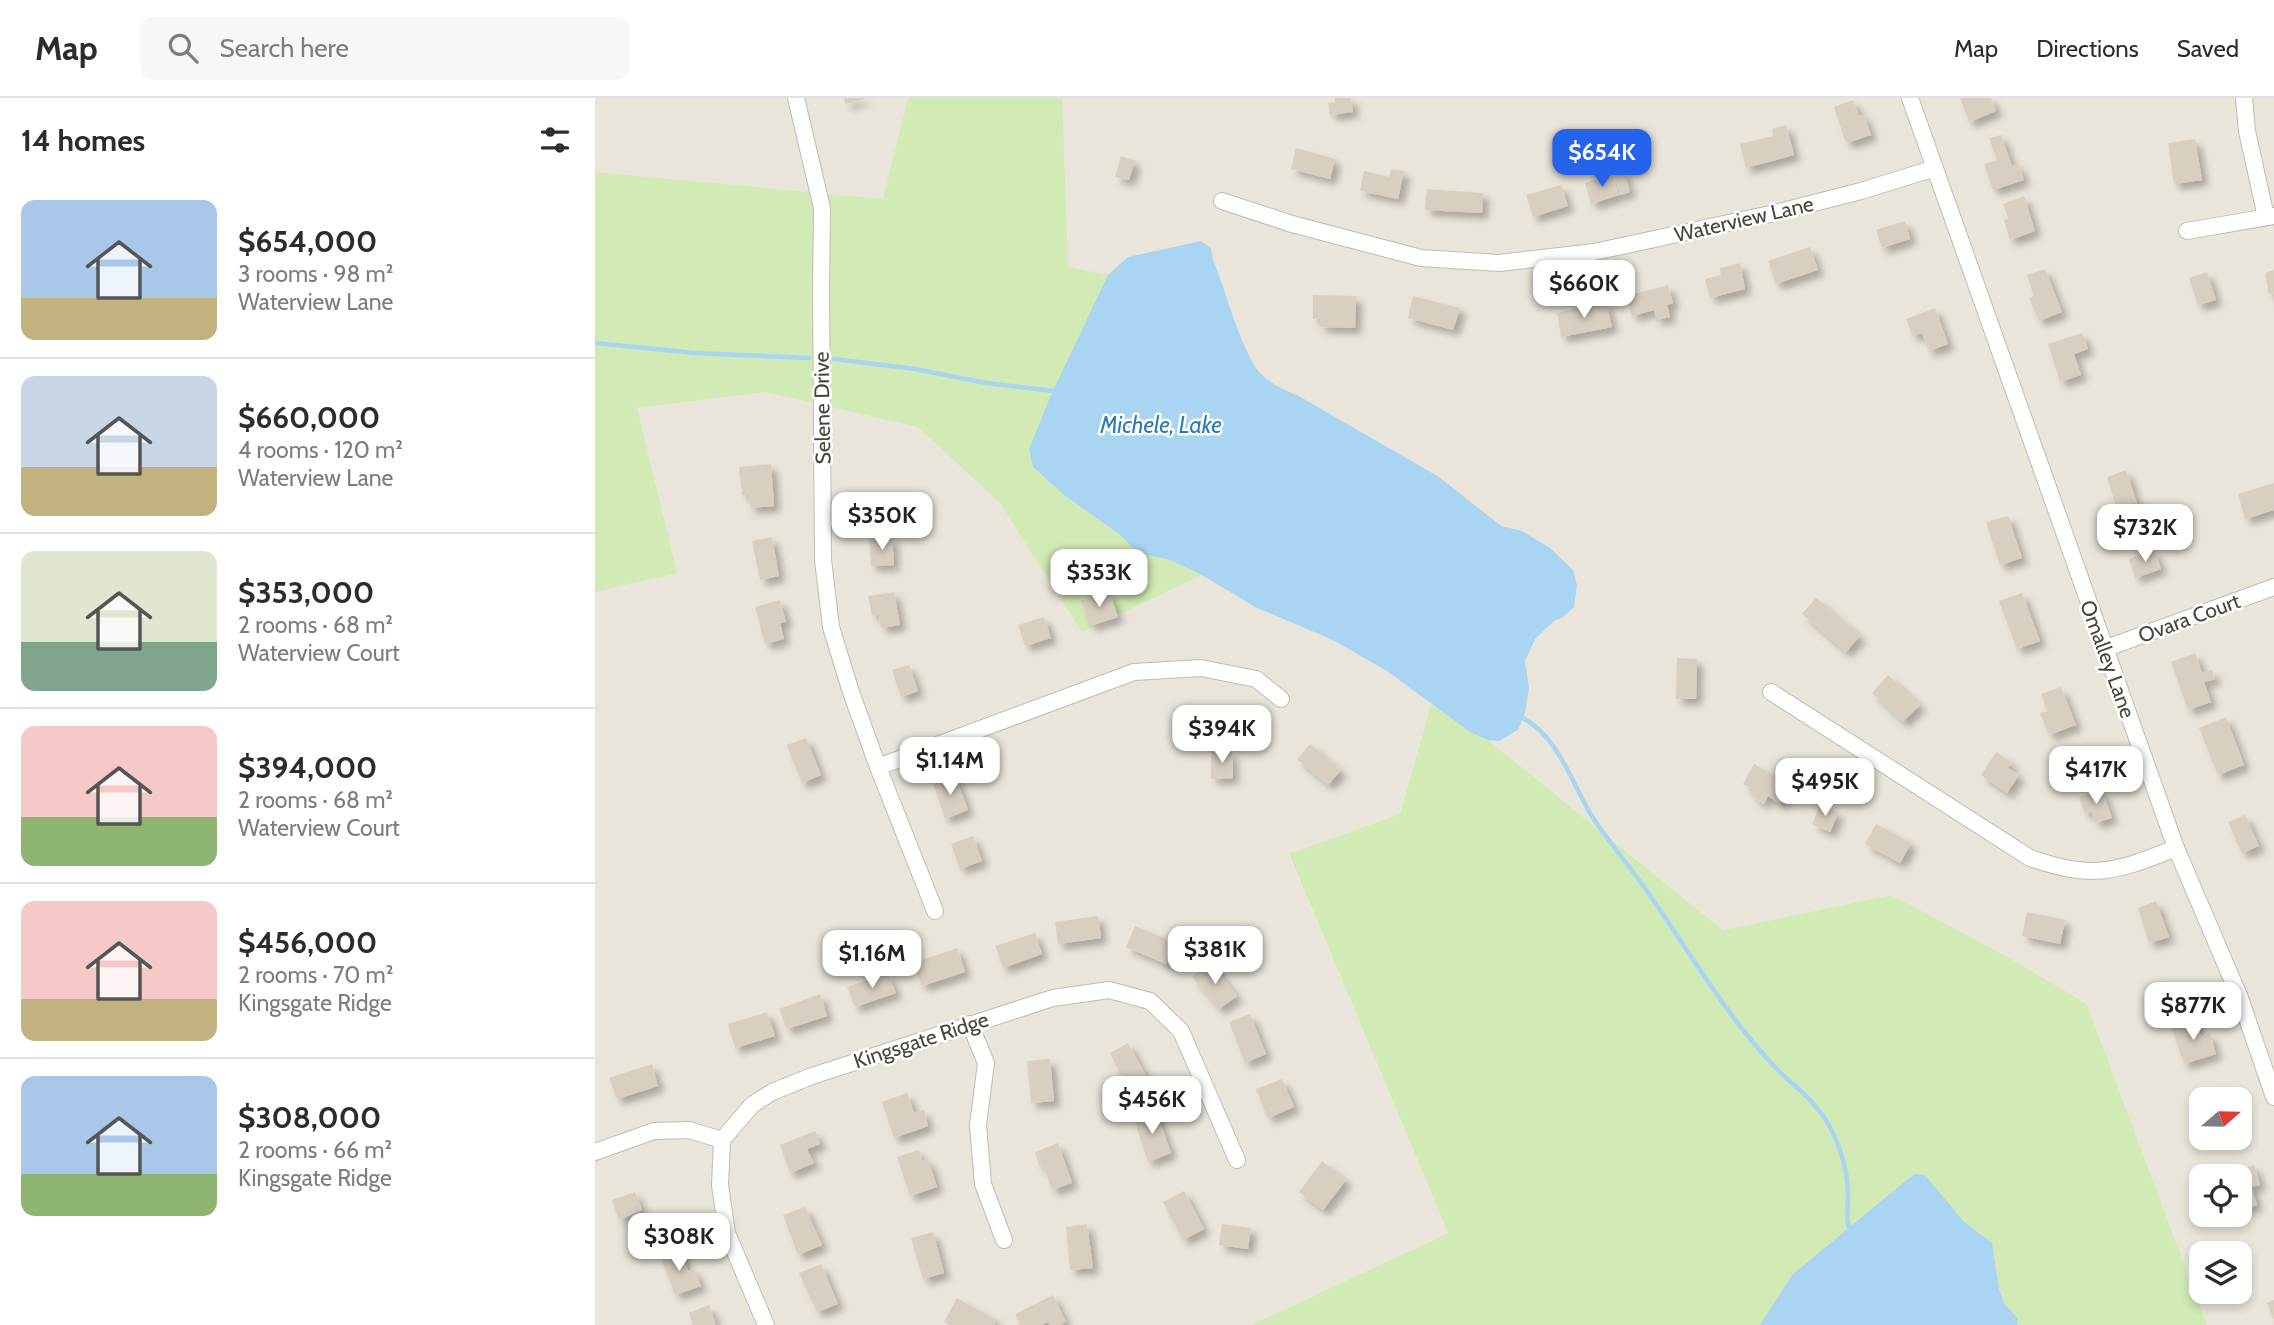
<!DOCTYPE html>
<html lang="en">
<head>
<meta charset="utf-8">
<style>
	:root { --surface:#fff; --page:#f7f7f7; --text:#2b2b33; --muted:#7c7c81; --line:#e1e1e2; --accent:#2563eb }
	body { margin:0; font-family:Cabin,sans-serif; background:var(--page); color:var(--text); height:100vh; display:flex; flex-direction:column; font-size:26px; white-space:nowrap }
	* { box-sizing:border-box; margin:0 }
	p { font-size:23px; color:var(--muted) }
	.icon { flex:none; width:38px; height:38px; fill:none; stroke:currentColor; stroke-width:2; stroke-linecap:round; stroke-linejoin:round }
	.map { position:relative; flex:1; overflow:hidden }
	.sheet { display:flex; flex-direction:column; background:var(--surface); width:595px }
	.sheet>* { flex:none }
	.needle { width:46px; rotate:70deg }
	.controls { position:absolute; left:1594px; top:989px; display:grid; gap:14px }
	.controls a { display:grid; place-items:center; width:63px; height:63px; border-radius:14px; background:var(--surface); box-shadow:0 4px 10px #0003; font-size:35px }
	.price { position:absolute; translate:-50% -60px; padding:0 16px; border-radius:14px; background:#fff; color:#222; font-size:23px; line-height:46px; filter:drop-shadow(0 2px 4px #0008) }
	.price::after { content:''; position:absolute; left:50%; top:42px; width:21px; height:16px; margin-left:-10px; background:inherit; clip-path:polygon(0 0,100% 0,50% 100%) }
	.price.selected { background:var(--accent); color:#fff }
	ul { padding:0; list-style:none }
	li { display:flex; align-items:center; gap:21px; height:175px; padding:0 21px }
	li+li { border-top:2px solid var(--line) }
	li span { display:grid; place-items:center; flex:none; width:196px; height:140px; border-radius:14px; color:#555 }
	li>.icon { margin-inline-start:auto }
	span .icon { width:84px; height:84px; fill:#fffc; stroke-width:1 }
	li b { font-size:30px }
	h2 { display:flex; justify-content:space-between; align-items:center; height:84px; padding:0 21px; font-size:30px }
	header { display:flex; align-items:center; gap:42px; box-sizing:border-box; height:98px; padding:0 35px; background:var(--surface); border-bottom:2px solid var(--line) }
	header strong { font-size:33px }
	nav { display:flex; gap:38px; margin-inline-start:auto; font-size:24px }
	.search { width:490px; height:63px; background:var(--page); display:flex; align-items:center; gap:18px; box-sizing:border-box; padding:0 24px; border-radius:14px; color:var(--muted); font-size:26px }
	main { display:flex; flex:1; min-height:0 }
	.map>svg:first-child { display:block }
	.residential { fill:#eae5da; fill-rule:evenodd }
	.green { fill:#d2eab5 }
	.water { fill:#a9d4f2 }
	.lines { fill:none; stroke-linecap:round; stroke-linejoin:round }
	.stream { stroke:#a9d4f2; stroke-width:4.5 }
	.building { fill:#d8cfc1; filter:url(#shadow) }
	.minor-casing { stroke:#c2bbae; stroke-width:18 }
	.minor { stroke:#fff; stroke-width:16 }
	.labels { text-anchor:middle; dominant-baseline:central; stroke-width:5; stroke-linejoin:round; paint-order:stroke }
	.street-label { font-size:21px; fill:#4b4439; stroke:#fff }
	.water-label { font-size:23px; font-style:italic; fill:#2e7ab2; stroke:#fff }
</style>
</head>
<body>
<header>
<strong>Map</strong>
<div class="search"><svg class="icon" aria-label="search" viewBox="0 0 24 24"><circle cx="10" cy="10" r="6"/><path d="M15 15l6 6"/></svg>Search here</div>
<nav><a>Map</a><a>Directions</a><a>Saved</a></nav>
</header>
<main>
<section class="sheet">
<h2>14 homes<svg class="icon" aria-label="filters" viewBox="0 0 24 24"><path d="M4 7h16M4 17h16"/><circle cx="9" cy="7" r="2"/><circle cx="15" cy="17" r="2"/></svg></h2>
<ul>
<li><span style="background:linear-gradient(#a9c7e8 70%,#c2b280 0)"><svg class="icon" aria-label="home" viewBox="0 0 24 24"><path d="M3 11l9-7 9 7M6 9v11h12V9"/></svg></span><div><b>$654,000</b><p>3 rooms · 98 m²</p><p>Waterview Lane</p></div></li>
<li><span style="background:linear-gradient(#c9d6e8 65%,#c2b280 0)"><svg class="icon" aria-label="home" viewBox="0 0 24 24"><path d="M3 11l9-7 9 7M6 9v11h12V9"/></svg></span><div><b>$660,000</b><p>4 rooms · 120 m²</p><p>Waterview Lane</p></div></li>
<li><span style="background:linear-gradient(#dfe7d0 65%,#7fa58c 0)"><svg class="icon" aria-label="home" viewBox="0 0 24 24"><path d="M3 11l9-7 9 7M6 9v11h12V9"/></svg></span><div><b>$353,000</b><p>2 rooms · 68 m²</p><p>Waterview Court</p></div></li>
<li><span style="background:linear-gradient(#f6c9c9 65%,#8fb573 0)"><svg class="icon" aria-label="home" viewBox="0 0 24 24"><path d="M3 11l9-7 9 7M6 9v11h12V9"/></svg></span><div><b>$394,000</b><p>2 rooms · 68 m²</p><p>Waterview Court</p></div></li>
<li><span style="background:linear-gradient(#f6c9c9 70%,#c2b280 0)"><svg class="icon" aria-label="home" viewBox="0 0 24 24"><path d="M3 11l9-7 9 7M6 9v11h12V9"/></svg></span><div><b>$456,000</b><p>2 rooms · 70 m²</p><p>Kingsgate Ridge</p></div></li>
<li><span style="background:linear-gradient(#a9c7e8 70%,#8fb573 0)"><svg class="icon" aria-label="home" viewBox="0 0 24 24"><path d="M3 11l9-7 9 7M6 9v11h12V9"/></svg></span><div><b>$308,000</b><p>2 rooms · 66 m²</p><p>Kingsgate Ridge</p></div></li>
</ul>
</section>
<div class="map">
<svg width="1679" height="1227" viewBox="0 0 1679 1227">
	<defs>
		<filter id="shadow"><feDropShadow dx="6" dy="6" stdDeviation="3.5" flood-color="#0004"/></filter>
	</defs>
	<rect width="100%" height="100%" fill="#f6f3ec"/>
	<path class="residential" d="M 0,0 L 1679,0 L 1679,1227 L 1612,1227 L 1492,906 L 1296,797 L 1128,832 L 893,642 L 836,606 L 805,716 L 694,757 L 853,1135 L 656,1227 L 0,1227 ZM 1606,1001 L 1645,1001 L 1645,1040 L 1606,1040 ZM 1606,1078 L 1645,1078 L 1645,1116 L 1606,1116 ZM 1606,1155 L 1645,1155 L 1645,1194 L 1606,1194 Z"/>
	<g class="green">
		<polygon points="313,0 467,0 473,169 513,177 434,351 438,369 469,397 524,436 542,454 575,462 607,477 487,534 405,405 323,329 170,294 42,310 82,475 0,494 0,74 288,101"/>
		<polygon points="836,606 893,642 1128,832 1296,797 1409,857 1492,906 1612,1227 656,1227 853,1135 694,756 805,716"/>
	</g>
	<g class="water">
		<path d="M 606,143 L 616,150 L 618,162 C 632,195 642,240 661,270 C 670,283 688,292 702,297 L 844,379 L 906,428 L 927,433 L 955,450 L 978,472 L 982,487 L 979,509 L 968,519 L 959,523 L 940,541 L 930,563 L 934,590 L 930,615 L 923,632 L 904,643 L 893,642 L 875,634 L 792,573 L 738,542 L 660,509 L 607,477 L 575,462 L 542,454 L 524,436 L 469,397 L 438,369 L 434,351 L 456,297 L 513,177 L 533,159 Z"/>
		<polygon points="1320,1076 1330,1077 1368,1123 1397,1145 1404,1191 1409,1205 1423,1221 1422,1227 1165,1227 1198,1176 1308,1085"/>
	</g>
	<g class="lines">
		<g class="stream">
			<polyline points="0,245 100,255 214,260"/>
			<polyline points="239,261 320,271 391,285 458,293"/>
			<path d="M 928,620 C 966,641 978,690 1000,723 C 1017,748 1037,771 1054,796 C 1085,840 1112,886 1145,928 C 1159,946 1174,964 1191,980 C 1209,995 1225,1010 1236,1031 C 1246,1051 1253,1075 1253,1098 C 1253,1109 1251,1118 1254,1130"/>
		</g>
	</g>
	<g class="building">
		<polygon points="249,0 270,0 270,1 250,6"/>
		<polygon points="740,0 756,0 758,14 735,17 733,5 740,4"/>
		<polygon points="1365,0 1396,0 1401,13 1374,24"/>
		<polygon points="1258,2 1264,18 1269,17 1276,37 1251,45 1239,9"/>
		<polygon points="1191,27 1199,57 1151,70 1145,46 1178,38 1177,31"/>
		<polygon points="1406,37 1417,68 1423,66 1429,82 1398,92 1389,66 1402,62 1394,40"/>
		<polygon points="1600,41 1607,82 1579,86 1573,45"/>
		<polygon points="701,50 740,61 735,81 696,71"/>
		<polygon points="526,58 540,63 534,82 520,79"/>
		<polygon points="796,71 809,73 803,101 765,93 769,73 794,79"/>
		<polygon points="1029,73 1035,94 1025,97 1019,76"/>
		<polygon points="1018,76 1024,97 996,106 990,85"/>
		<polygon points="966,87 973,108 938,119 931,97"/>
		<polygon points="832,91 888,95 887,115 830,112"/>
		<polygon points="1429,98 1440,133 1415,142 1409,122 1414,121 1408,106"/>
		<polygon points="1310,123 1315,141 1287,150 1281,132"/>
		<polygon points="1215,149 1223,172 1181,186 1173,163"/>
		<polygon points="1145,165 1150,191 1115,200 1110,181 1126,177 1125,170"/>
		<polygon points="1450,171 1467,214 1444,223 1434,200 1439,198 1432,177"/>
		<polygon points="1679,172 1679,195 1674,196 1670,175"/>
		<polygon points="1612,174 1621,202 1603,207 1594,180"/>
		<polygon points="1073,187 1078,205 1072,207 1075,219 1061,222 1059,212 1037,218 1031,198"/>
		<polygon points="718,197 761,198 760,230 725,229 726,220 718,221"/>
		<polygon points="818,198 865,210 858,232 813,220"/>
		<polygon points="1011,204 1017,229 966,239 962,215"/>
		<polygon points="1340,210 1353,246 1334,253 1327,235 1318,238 1311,221"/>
		<polygon points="1487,235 1493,251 1479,256 1486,277 1465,284 1453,246"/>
		<polygon points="176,366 179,408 155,410 154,397 147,397 144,369"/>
		<polygon points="1531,372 1544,411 1524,417 1512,379"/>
		<polygon points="1679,385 1679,412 1650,421 1643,396"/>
		<polygon points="1413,418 1427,460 1405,467 1391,424"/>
		<polygon points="177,439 184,478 165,482 157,443"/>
		<polygon points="297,439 299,467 276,468 274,441"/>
		<polygon points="1559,452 1566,471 1540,480 1534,461"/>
		<polygon points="299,494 305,527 286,530 284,516 277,517 273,498"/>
		<polygon points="514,494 523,519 495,528 486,503"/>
		<polygon points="1427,495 1445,543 1422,551 1404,503"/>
		<polygon points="1221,500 1265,538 1251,554 1207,516"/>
		<polygon points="185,502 191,524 185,525 189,541 170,546 160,509"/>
		<polygon points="449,519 456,540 430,548 423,527"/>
		<polygon points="1600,555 1607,575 1617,572 1620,581 1609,584 1616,604 1593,612 1576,564"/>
		<polygon points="1082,560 1102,561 1101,601 1081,601"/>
		<polygon points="314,567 323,593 306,599 297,572"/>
		<polygon points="1293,577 1325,607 1308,624 1277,595"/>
		<polygon points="1466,589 1481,627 1454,637 1445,615 1452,613 1446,596"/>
		<polygon points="1631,619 1649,667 1623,677 1604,630"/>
		<polygon points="211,640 226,677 207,685 192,647"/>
		<polygon points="715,646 746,672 733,687 702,661"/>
		<polygon points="616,654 637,654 638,680 616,681"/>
		<polygon points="1401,654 1417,665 1413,670 1424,677 1412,695 1386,677"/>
		<polygon points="1159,666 1195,688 1185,706 1173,698 1169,706 1156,697 1158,691 1148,686"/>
		<polygon points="360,677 373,712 350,721 338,685"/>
		<polygon points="1507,692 1517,720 1500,725 1497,714 1490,716 1484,699"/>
		<polygon points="1225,707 1243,715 1235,734 1217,726"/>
		<polygon points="1650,717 1664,748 1647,755 1633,724"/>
		<polygon points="1281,726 1316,745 1305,765 1270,746"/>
		<polygon points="378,738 387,763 365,771 356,746"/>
		<polygon points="1561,803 1574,839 1554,845 1543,810"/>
		<polygon points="1432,814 1470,822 1465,846 1427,838"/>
		<polygon points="503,818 506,840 463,846 460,824"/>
		<polygon points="540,828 580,845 571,866 531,849"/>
		<polygon points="440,835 447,856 408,870 400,848"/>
		<polygon points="362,850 370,874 327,888 318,865"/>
		<polygon points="616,864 642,898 624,911 597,879"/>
		<polygon points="293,875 301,895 260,909 252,889"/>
		<polygon points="225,896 232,918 192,931 184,911"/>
		<polygon points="172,914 180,938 140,950 133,926"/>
		<polygon points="655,916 671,956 650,965 634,924"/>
		<polygon points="1599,920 1606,938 1615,935 1621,956 1589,966 1576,928"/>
		<polygon points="533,945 554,983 535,994 515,955"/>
		<polygon points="455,961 459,1003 436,1005 432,963"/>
		<polygon points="57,966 63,988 22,1001 14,980"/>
		<polygon points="687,981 699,1009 673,1020 661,991"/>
		<polygon points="312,995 319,1015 329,1012 333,1028 299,1040 287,1004"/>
		<polygon points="561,1013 576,1055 553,1064 539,1021"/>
		<polygon points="220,1033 225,1046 212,1051 219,1065 195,1075 185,1047"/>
		<polygon points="463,1045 477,1085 457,1092 448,1067 444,1068 440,1054"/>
		<polygon points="324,1052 327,1063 333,1061 342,1089 315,1098 302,1059"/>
		<polygon points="727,1063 751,1082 728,1112 704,1094"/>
		<polygon points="1659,1067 1665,1087 1656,1089 1662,1107 1645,1113 1645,1078 1627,1077"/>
		<polygon points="589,1093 609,1131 588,1142 568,1104"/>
		<polygon points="40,1094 47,1112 24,1122 17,1102"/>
		<polygon points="210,1109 227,1147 203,1157 188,1117"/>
		<polygon points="492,1126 498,1170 475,1172 471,1129"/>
		<polygon points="627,1126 656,1130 653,1151 624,1147"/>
		<polygon points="338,1134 349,1175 328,1181 316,1140"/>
		<polygon points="85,1150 93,1173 99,1171 106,1188 80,1197 65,1158"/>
		<polygon points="226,1166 243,1206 222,1214 204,1175"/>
		<polygon points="458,1197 471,1224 465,1227 455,1227 453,1224 447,1227 425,1227 420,1216"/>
		<polygon points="362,1200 401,1222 399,1227 354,1227 349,1224"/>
		<polygon points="1679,1202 1679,1222 1672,1205"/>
		<polygon points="114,1207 121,1227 98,1227 94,1215"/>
	</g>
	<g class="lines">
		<g class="minor-casing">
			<g id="minor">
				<polyline points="201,0 227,110 226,194 228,462 236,529 256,594 283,669 340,813"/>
				<polyline points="1315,0 1581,750 1645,900 1679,999"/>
				<polyline points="1649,0 1652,33 1671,119"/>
				<polyline points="627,103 697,126 826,160 904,165 999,154 1180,115 1266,93 1340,70"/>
				<polyline points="1592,133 1679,118"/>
				<polyline points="1509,551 1679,489"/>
				<path d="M 1176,594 L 1435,760 C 1499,782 1520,774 1581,750"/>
				<polyline points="283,669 539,574 606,570 661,581 686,601"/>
				<polyline points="375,926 391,965 383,1027 388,1086 409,1142"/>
				<polyline points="0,1054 59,1033 94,1032 127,1042"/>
				<polyline points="171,1227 132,1135 125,1087 127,1042 157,1007 177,994 217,978 458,900 514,892 555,903 586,933 642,1062"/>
			</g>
		</g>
		<use href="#minor" class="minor"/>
	</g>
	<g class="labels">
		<g class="street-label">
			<text transform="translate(1149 121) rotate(-13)">Waterview Lane</text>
			<text transform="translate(227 310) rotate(-91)">Selene Drive</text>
			<text transform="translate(1594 520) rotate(-20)">Ovara Court</text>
			<text transform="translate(1513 561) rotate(70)">Omalley Lane</text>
			<text transform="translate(326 942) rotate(-18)">Kingsgate Ridge</text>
		</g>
		<g class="water-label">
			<text x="566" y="327">Michele, Lake</text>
		</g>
	</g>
</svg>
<div class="controls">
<a><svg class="needle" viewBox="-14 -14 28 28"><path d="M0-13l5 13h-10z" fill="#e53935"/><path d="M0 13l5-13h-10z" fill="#7c7c81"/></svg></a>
<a><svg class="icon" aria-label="locate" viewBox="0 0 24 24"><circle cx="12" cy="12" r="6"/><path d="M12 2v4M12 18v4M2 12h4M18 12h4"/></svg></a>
<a><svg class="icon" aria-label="layers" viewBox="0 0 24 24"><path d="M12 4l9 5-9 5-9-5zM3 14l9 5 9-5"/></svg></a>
</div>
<b class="price selected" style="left:1007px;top:91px">$654K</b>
<b class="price" style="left:989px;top:222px">$660K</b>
<b class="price" style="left:287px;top:454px">$350K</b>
<b class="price" style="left:1550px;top:466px">$732K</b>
<b class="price" style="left:504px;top:511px">$353K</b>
<b class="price" style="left:627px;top:667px">$394K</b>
<b class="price" style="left:355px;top:699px">$1.14M</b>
<b class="price" style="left:1501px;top:708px">$417K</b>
<b class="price" style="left:1230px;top:720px">$495K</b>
<b class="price" style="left:620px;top:888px">$381K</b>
<b class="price" style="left:277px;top:892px">$1.16M</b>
<b class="price" style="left:1598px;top:944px">$877K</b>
<b class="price" style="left:557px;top:1038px">$456K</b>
<b class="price" style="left:84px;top:1175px">$308K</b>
</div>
</main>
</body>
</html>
